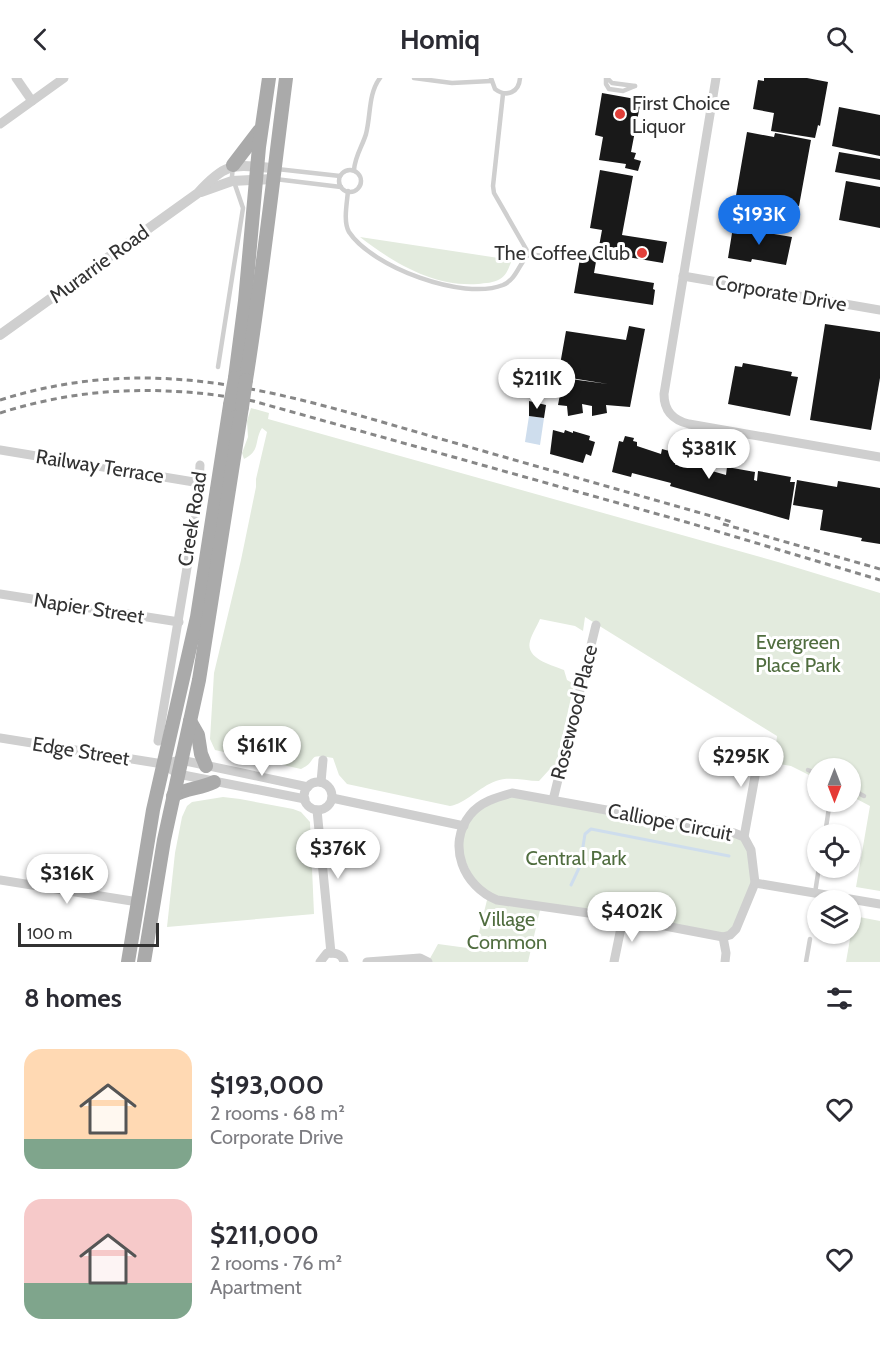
<!DOCTYPE html>
<html lang="en">
<head>
<meta charset="utf-8">
<style>
	:root { --surface:#fff; --page:#f2f2f3; --text:#2b2b33; --muted:#7c7c81; --accent:#1a73e8 }
	body { margin:0; font-family:Cabin,sans-serif; background:var(--page); color:var(--text); height:100vh; display:flex; flex-direction:column; font-size:22px; white-space:nowrap }
	* { box-sizing:border-box; margin:0 }
	p { font-size:20px; color:var(--muted) }
	.icon { flex:none; width:33px; height:33px; fill:none; stroke:currentColor; stroke-width:2; stroke-linecap:round; stroke-linejoin:round }
	.map { position:relative; height:884px; overflow:hidden }
	.side { display:flex; flex-direction:column; background:var(--surface); flex:1 }
	.side>* { flex:none }
	.needle { width:39px; rotate:180deg }
	.fabs { position:absolute; left:807px; top:680px; display:grid; gap:12px }
	.fabs a { display:grid; place-items:center; width:54px; height:54px; border-radius:50%; background:var(--surface); box-shadow:0 2px 4px #0004; font-size:30px }
	.scale { position:absolute; left:18px; bottom:15px; width:141px; box-sizing:border-box; padding-left:6px; border:3px solid #323232; border-top:0; font-size:16px; line-height:21px; white-space:nowrap; color:#323232; -webkit-text-stroke:4px #fff; paint-order:stroke }
	.price { position:absolute; translate:-50% -51px; padding:0 14px; border-radius:21px; background:#fff; color:#222; font-size:20px; line-height:39px; filter:drop-shadow(0 2px 3px #0008) }
	.price::after { content:''; position:absolute; left:50%; top:36px; width:18px; height:14px; margin-left:-9px; background:inherit; clip-path:polygon(0 0,100% 0,50% 100%) }
	.price.current { background:var(--accent); color:#fff }
	ul { padding:0; list-style:none }
	li { display:flex; align-items:center; gap:18px; height:150px; padding:0 24px }
	li span { display:grid; place-items:center; flex:none; width:168px; height:120px; border-radius:18px; color:#555 }
	li>.icon { margin-inline-start:auto }
	span .icon { width:72px; height:72px; fill:#fffc; stroke-width:1 }
	li b { font-size:26px }
	h2 { display:flex; justify-content:space-between; align-items:center; height:72px; padding:0 24px; font-size:26px }
	header { display:flex; justify-content:space-between; align-items:center; height:78px; padding:0 24px; background:var(--surface); font-size:27px; font-weight:700 }
	.map>svg:first-child { display:block }
	.green { fill:#e3ebde }
	.water { fill:#cedded }
	.lines { fill:none; stroke-linecap:round; stroke-linejoin:round }
	.stream { stroke:#cedded; stroke-width:3 }
	.building { fill:#191919 }
	.service { stroke:#cfcfcf; stroke-width:4.5 }
	.minor { stroke:#cfcfcf; stroke-width:9 }
	.tertiary { stroke:#cfcfcf; stroke-width:10 }
	.primary { stroke:#aaa; stroke-width:14 }
	.rail { stroke:#878787; stroke-width:3; stroke-dasharray:6 4.5; stroke-linecap:butt }
	.primary-bridge { stroke:#aaa; stroke-width:14 }
	.poi-dot { fill:#e2403a; stroke:#fff; stroke-width:2 }
	.labels { text-anchor:middle; dominant-baseline:central; stroke-width:6; stroke-linejoin:round; paint-order:stroke }
	.poi-label { font-size:20px; fill:#323232; stroke:#fff; text-anchor:start }
	.street-label { font-size:20px; fill:#323232; stroke:#fff }
	.park-label { font-size:20px; fill:#506d3f; stroke:#fff }
</style>
</head>
<body>
<header><svg class="icon" aria-label="back" viewBox="0 0 24 24"><path d="M15 5l-7 7 7 7"/></svg>Homiq<svg class="icon" aria-label="search" viewBox="0 0 24 24"><circle cx="10" cy="10" r="6"/><path d="M15 15l6 6"/></svg></header>
<div class="map">
<svg width="880" height="884" viewBox="0 0 880 884">
	<rect width="100%" height="100%" fill="#fff"/>
	<g class="green">
		<path d="M 360,159 L 512,182 C 509,189 507,197 500,201 C 494,205 485,205 478,206 C 433,209 394,185 360,159 Z"/>
		<path d="M 251,330 L 269,335 L 268,341 L 778,484 L 880,515 L 880,813 L 856,809 L 870,728 L 851,718 L 850,690 L 818,690 L 817,701 L 791,688 L 774,685 L 777,658 L 585,539 L 583,553 L 575,548 L 540,541 C 537,548 532,556 530,563 C 525,581 552,587 564,592 L 567,602 L 574,606 L 555,692 L 549,692 L 539,703 C 525,703 509,698 496,703 C 479,709 465,726 450,728 L 347,706 L 339,697 L 333,680 C 304,675 320,682 301,691 L 215,672 L 210,661 L 214,595 L 241,482 L 256,409 L 256,401 L 267,354 L 262,350 C 254,362 261,373 244,381 L 242,375 L 248,359 L 247,343 Z"/>
		<polygon points="512,715 744,759 755,805 730,857 541,828 528,884 428,884 438,866 475,871 488,818 478,811 459,769 471,735"/>
		<polygon points="223,719 240,721 293,731 301,734 310,744 314,836 167,849 175,775 182,739 187,728 192,724"/>
		<polygon points="854,838 880,843 880,884 846,884"/>
	</g>
	<polygon class="water" points="529,338 544,340 540,367 525,364"/>
	<g class="lines">
		<g class="stream">
			<polyline points="581,781 585,756 591,751 729,778"/>
			<polyline points="571,807 580,788"/>
		</g>
	</g>
	<g class="building">
		<polygon points="764,0 807,0 828,4 820,48 818,47 815,60 771,53 774,35 753,31 758,2 764,3"/>
		<polygon points="602,15 641,22 631,74 636,75 634,81 641,83 638,93 625,90 626,86 599,82 603,59 595,57"/>
		<polygon points="839,29 880,37 880,78 832,68"/>
		<polygon points="747,54 774,59 775,55 811,62 799,128 765,123 763,134 734,129"/>
		<polygon points="839,74 880,81 880,102 835,94"/>
		<polygon points="600,92 633,98 622,157 667,164 663,185 598,174 602,152 590,150"/>
		<polygon points="846,103 880,109 880,150 839,142"/>
		<polygon points="733,149 792,159 786,187 752,181 751,184 728,180"/>
		<polygon points="581,175 597,178 594,195 654,205 653,211 655,212 653,227 574,215"/>
		<polygon points="825,246 880,254 880,300 871,352 810,342"/>
		<polygon points="629,248 645,251 630,329 606,327 607,335 592,338 592,328 582,326 583,335 568,338 567,328 558,327 563,300 608,306 558,298 566,253 626,262"/>
		<polygon points="743,285 792,294 791,298 798,299 790,338 728,326 735,288 742,289"/>
		<polygon points="529,323 546,327 544,340 529,338"/>
		<polygon points="553,352 564,355 565,352 573,355 573,353 590,358 589,362 595,364 591,378 586,376 583,385 550,376"/>
		<polygon points="625,358 634,360 633,363 637,364 637,368 661,376 662,371 673,374 672,381 676,382 675,387 679,387 679,382 713,387 712,393 726,397 727,389 755,394 754,402 757,403 758,393 791,399 790,404 795,404 789,442 670,408 671,405 632,395 631,399 612,394 619,363 623,364"/>
		<polygon points="797,402 837,409 838,403 880,410 880,466 861,463 862,460 820,452 823,432 793,427"/>
	</g>
	<g class="lines">
		<g class="service">
			<polyline points="414,0 452,5 491,3"/>
			<path d="M 491,0 L 495,11 C 507,20 519,14 520,0"/>
			<polyline points="606,0 606,6 609,11 623,13 635,8"/>
			<polyline points="607,0 612,5 635,8"/>
			<polyline points="503,16 493,108 494,115 529,176"/>
			<polyline points="277,91 340,98"/>
			<circle cx="350" cy="103" r="11"/>
			<path d="M 354,92 C 355,78 362,69 366,56 C 371,37 368,16 380,0"/>
			<polyline points="275,101 341,109"/>
			<path d="M 348,113 C 347,125 343,144 349,154 C 372,189 463,223 503,207 C 517,201 519,185 529,176 L 564,181"/>
			<polyline points="218,289 243,130 232,98 233,89"/>
			<polyline points="808,692 818,696"/>
			<polyline points="850,711 864,718"/>
			<polyline points="825,756 830,723"/>
			<polyline points="815,815 819,789"/>
			<polyline points="806,884 810,861"/>
		</g>
		<g class="minor">
			<polyline points="16,0 32,23"/>
			<path d="M 716,0 L 664,316 C 664,333 673,342 689,346 L 880,379"/>
			<polyline points="0,46 64,0"/>
			<polyline points="683,198 880,232"/>
			<polyline points="0,372 200,405"/>
			<polyline points="0,516 179,544"/>
			<polyline points="0,660 163,686 181,682 308,709"/>
			<polyline points="158,663 198,424 200,387"/>
			<polyline points="163,686 178,696 305,721"/>
			<polyline points="321,704 323,682"/>
			<circle cx="318" cy="718" r="14"/>
			<path d="M 512,715 L 734,755 L 744,759 L 751,772 L 755,805 L 736,851 L 730,857 L 723,859 L 623,840 L 497,822 C 464,809 446,767 470,737 C 480,724 497,719 512,715 Z"/>
			<polyline points="332,720 464,748"/>
			<polyline points="553,722 596,547"/>
			<polyline points="317,732 331,875"/>
			<polyline points="744,759 761,665"/>
			<polyline points="0,802 138,824"/>
			<polyline points="755,805 880,826"/>
			<polyline points="723,859 726,875 725,884"/>
			<path d="M 320,884 L 327,875 C 335,875 342,875 344,884"/>
			<polyline points="367,884 420,880 428,884"/>
			<polyline points="614,884 623,840"/>
		</g>
		<g class="tertiary">
			<polyline points="201,114 232,103 272,101"/>
			<path d="M 0,257 L 198,115 C 227,83 233,87 274,90"/>
		</g>
		<g class="primary">
			<polyline points="233,87 259,53"/>
			<polyline points="235,300 245,223 259,69 269,0"/>
			<path d="M 246,302 C 262,202 273,101 286,0"/>
			<polyline points="190,643 198,657 201,676 206,688"/>
			<path d="M 173,718 C 186,710 200,711 214,704"/>
			<polyline points="128,884 153,732 197,539 230,327"/>
			<polyline points="144,884 164,762 199,602 242,329"/>
		</g>
		<g class="rail">
			<path d="M 0,322 C 162,271 293,319 448,363 C 543,390 637,417 732,444"/>
			<path d="M 0,335 C 84,308 168,307 253,323 L 686,444 L 880,502"/>
			<polyline points="723,446 880,491"/>
		</g>
		<g class="primary-bridge">
			<polyline points="230,327 235,300"/>
			<polyline points="242,329 246,302"/>
		</g>
	</g>
	<g class="poi-dot">
		<circle cx="620" cy="36" r="6"/>
		<circle cx="642" cy="175" r="6"/>
	</g>
	<g class="labels">
		<g class="poi-label">
			<text x="632" y="25">First Choice<tspan x="632" dy="23">Liquor</tspan></text>
			<text x="630" y="175" text-anchor="end">The Coffee Club</text>
		</g>
		<g class="street-label">
			<text transform="translate(99 186) rotate(-36)">Murarrie Road</text>
			<text transform="translate(781 215) rotate(10)">Corporate Drive</text>
			<text transform="translate(100 388) rotate(9)">Railway Terrace</text>
			<text transform="translate(192 441) rotate(-81)">Creek Road</text>
			<text transform="translate(89 530) rotate(9)">Napier Street</text>
			<text transform="translate(574 634) rotate(-76)">Rosewood Place</text>
			<text transform="translate(81 673) rotate(9)">Edge Street</text>
			<text transform="translate(670 744) rotate(11)">Calliope Circuit</text>
		</g>
		<g class="park-label">
			<text x="798" y="564">Evergreen<tspan x="798" dy="23">Place Park</tspan></text>
			<text x="576" y="780">Central Park</text>
			<text x="507" y="841">Village<tspan x="507" dy="23">Common</tspan></text>
		</g>
	</g>
</svg>
<div class="fabs">
<a><svg class="needle" viewBox="-14 -14 28 28"><path d="M0-13l5 13h-10z" fill="#e53935"/><path d="M0 13l5-13h-10z" fill="#7c7c81"/></svg></a>
<a><svg class="icon" aria-label="locate" viewBox="0 0 24 24"><circle cx="12" cy="12" r="6"/><path d="M12 2v4M12 18v4M2 12h4M18 12h4"/></svg></a>
<a><svg class="icon" aria-label="layers" viewBox="0 0 24 24"><path d="M12 4l9 5-9 5-9-5zM3 14l9 5 9-5"/></svg></a>
</div>
<div class="scale">100 m</div>
<b class="price current" style="left:759px;top:168px">$193K</b>
<b class="price" style="left:537px;top:332px">$211K</b>
<b class="price" style="left:709px;top:402px">$381K</b>
<b class="price" style="left:262px;top:699px">$161K</b>
<b class="price" style="left:741px;top:710px">$295K</b>
<b class="price" style="left:338px;top:802px">$376K</b>
<b class="price" style="left:67px;top:827px">$316K</b>
<b class="price" style="left:632px;top:865px">$402K</b>
</div>
<section class="side">
<h2>8 homes<svg class="icon" aria-label="filters" viewBox="0 0 24 24"><path d="M4 7h16M4 17h16"/><circle cx="9" cy="7" r="2"/><circle cx="15" cy="17" r="2"/></svg></h2>
<ul>
<li><span style="background:linear-gradient(#ffd9b3 75%,#7fa58c 0)"><svg class="icon" aria-label="home" viewBox="0 0 24 24"><path d="M3 11l9-7 9 7M6 9v11h12V9"/></svg></span><div><b>$193,000</b><p>2 rooms · 68 m²</p><p>Corporate Drive</p></div><svg class="icon" aria-label="heart" viewBox="0 0 24 24"><path d="M12 20l-8-8c-3-5 5-10 8-4 3-6 11-1 8 4z"/></svg></li>
<li><span style="background:linear-gradient(#f6c9c9 70%,#7fa58c 0)"><svg class="icon" aria-label="home" viewBox="0 0 24 24"><path d="M3 11l9-7 9 7M6 9v11h12V9"/></svg></span><div><b>$211,000</b><p>2 rooms · 76 m²</p><p>Apartment</p></div><svg class="icon" aria-label="heart" viewBox="0 0 24 24"><path d="M12 20l-8-8c-3-5 5-10 8-4 3-6 11-1 8 4z"/></svg></li>
</ul>
</section>
</body>
</html>
